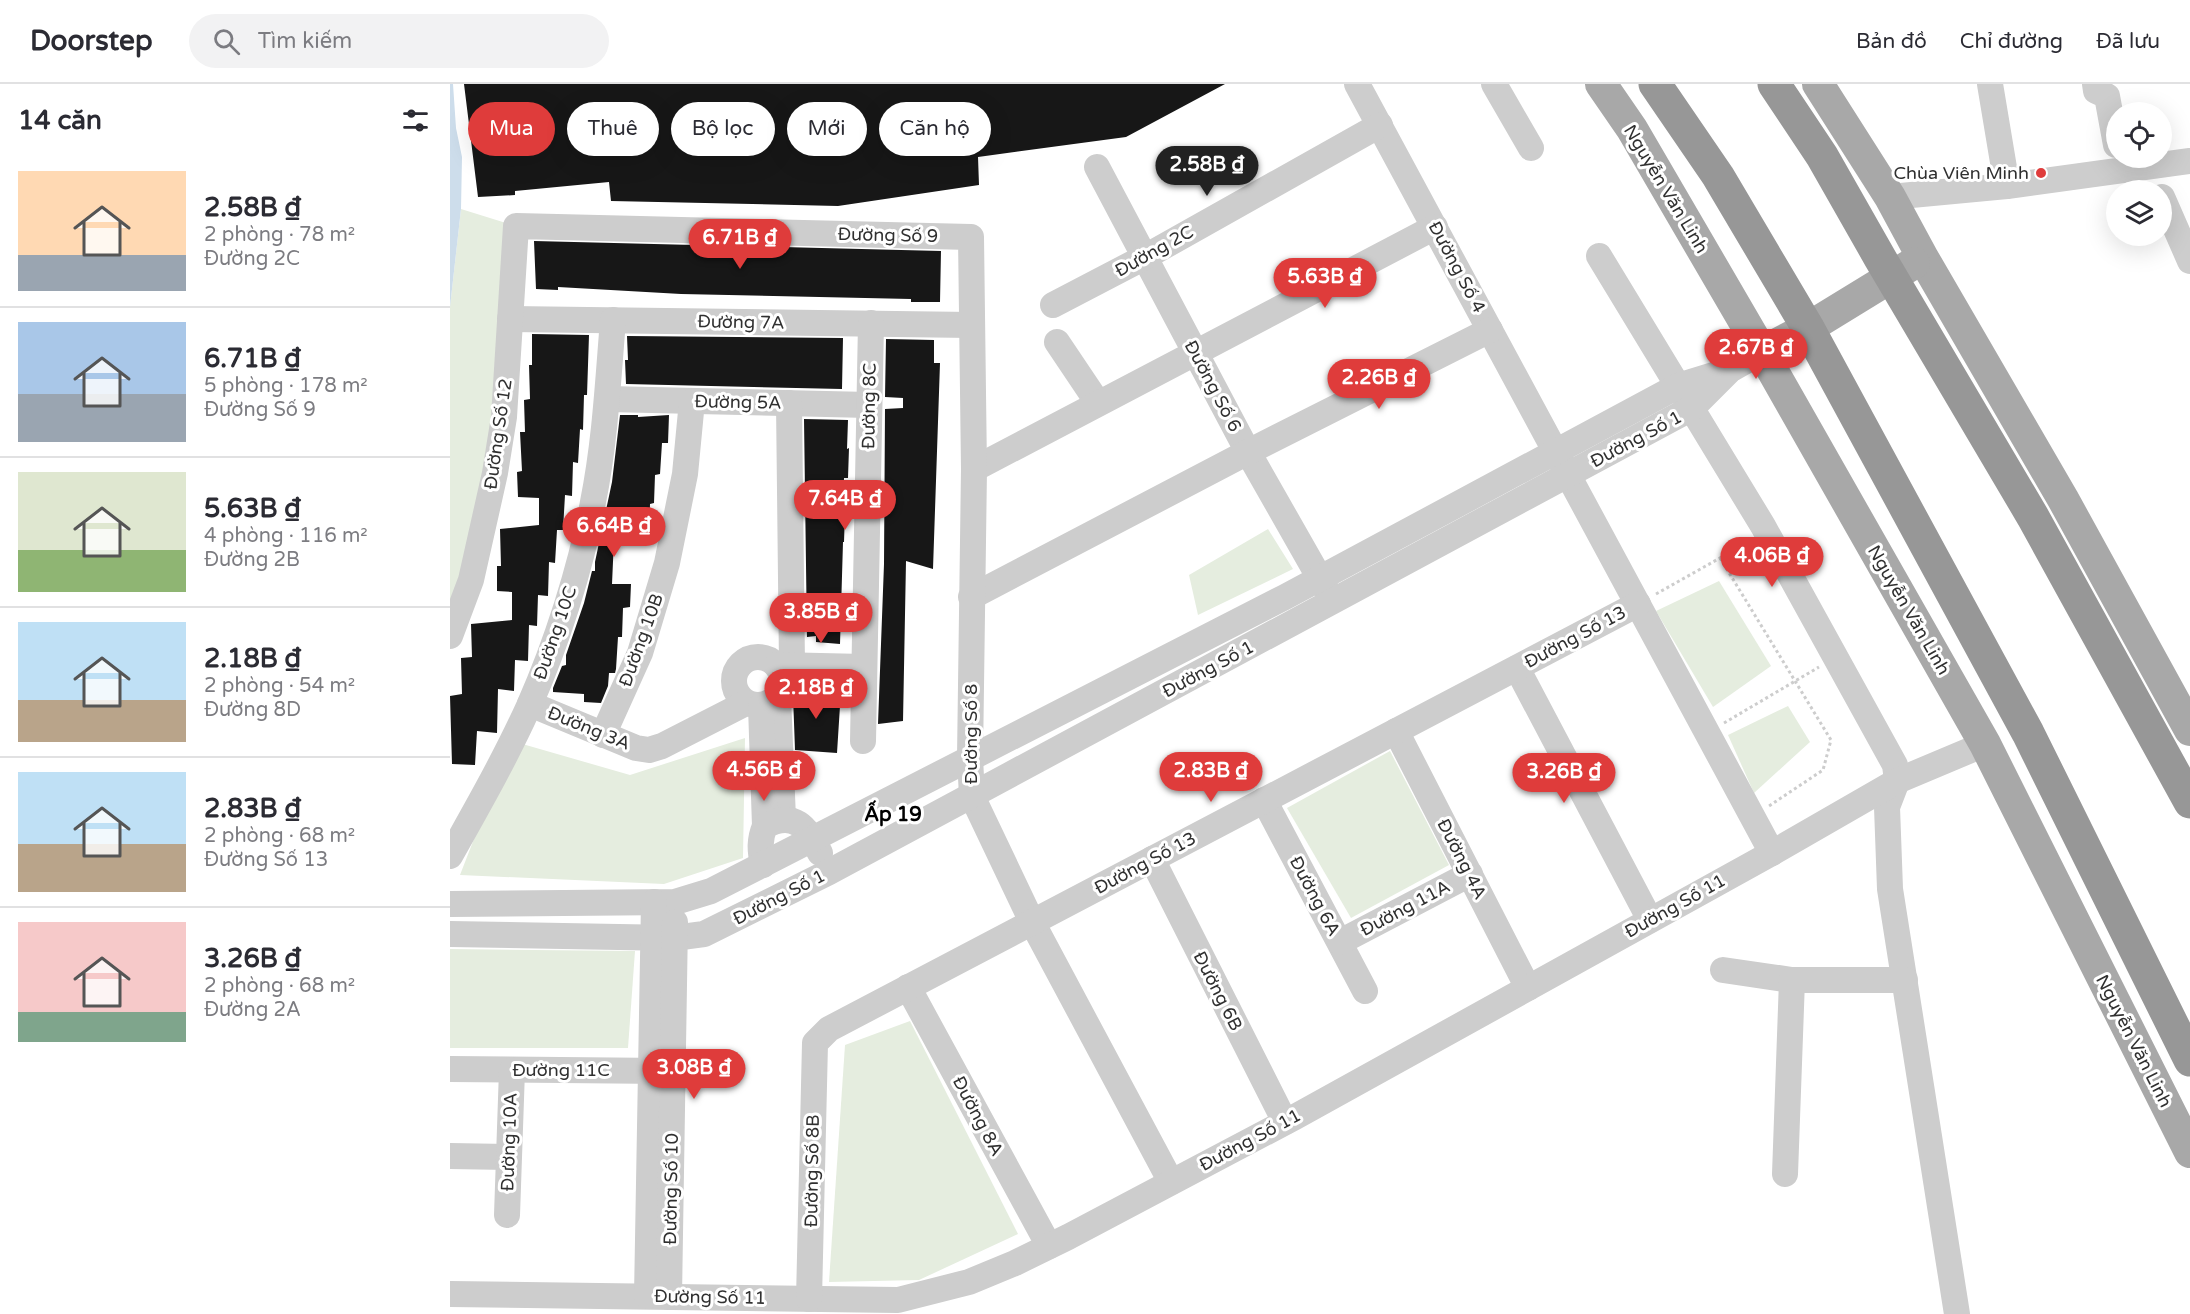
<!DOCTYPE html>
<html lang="vi">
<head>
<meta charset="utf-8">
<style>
	:root { --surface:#fff; --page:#f2f2f3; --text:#2b2b33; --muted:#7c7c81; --line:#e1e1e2; --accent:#df3c3b }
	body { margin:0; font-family:"Varela Round",sans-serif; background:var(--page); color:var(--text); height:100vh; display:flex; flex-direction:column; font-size:22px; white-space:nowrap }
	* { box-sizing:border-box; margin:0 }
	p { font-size:20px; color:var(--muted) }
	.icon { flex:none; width:33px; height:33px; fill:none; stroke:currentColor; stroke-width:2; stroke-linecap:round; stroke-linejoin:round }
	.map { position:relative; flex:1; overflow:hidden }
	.drawer { display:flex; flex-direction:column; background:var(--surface); width:450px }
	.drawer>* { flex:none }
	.guide { position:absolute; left:18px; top:18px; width:570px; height:54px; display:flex; gap:12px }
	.tools { position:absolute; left:1656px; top:18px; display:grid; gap:12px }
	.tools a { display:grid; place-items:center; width:66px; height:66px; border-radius:50%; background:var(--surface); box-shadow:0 6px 24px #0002; font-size:30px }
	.price { position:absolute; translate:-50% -51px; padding:0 14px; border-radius:21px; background:var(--accent); color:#fff; font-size:20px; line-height:39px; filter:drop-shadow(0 2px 3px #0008) }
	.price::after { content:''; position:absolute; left:50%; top:36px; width:18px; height:14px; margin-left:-9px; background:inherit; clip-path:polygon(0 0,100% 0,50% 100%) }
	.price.on { background:#222; color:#fff }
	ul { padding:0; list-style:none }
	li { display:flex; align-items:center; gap:18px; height:150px; padding:0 18px }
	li+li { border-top:2px solid var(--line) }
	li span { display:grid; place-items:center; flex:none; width:168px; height:120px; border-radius:0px; color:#555 }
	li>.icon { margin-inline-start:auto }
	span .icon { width:72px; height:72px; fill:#fffc; stroke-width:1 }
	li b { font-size:26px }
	h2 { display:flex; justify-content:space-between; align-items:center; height:72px; padding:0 18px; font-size:26px }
	.pill { padding:0 21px; border-radius:27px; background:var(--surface); box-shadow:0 6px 24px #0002; font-size:21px; line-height:54px }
	.pill.on { background:var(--accent); color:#fff }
	header { display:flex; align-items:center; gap:36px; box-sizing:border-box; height:84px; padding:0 30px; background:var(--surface); border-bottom:2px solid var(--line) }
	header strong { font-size:28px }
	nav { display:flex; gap:33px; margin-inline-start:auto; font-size:21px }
	.search { width:420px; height:54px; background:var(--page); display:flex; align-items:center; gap:15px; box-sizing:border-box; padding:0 21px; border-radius:33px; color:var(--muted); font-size:22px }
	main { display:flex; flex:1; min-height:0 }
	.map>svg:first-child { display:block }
	.green { fill:#e5eddf }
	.water { fill:#cdddeb }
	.building { fill:#171717 }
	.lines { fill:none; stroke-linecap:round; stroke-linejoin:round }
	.path { stroke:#cdcdcd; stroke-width:3; stroke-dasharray:3 3; stroke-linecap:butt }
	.minor { stroke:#cdcdcd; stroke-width:26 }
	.major { stroke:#a8a8a8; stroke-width:32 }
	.highway { stroke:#979797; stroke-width:33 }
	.poi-dot { fill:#df3c3b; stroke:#fff; stroke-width:2 }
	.labels { text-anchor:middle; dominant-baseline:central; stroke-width:6; stroke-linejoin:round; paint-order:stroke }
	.poi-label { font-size:18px; fill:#303030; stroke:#fff; text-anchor:end }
	.street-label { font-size:18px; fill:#303030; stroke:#fff }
	.neighbourhood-label { font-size:20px; font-weight:bold; fill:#000; stroke:#fff }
</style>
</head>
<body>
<header>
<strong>Doorstep</strong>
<div class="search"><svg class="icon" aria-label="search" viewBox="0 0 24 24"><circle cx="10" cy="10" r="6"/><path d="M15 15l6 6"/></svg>Tìm kiếm</div>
<nav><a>Bản đồ</a><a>Chỉ đường</a><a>Đã lưu</a></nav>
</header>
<main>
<section class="drawer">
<h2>14 căn<svg class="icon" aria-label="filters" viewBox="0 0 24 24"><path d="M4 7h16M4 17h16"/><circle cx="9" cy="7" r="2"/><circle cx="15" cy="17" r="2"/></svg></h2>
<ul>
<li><span style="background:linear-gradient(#ffd9b3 70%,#9aa5b1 0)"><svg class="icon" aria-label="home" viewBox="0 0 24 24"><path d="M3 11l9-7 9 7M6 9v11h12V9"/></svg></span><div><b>2.58B ₫</b><p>2 phòng · 78 m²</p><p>Đường 2C</p></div></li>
<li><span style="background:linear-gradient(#a9c7e8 60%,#9aa5b1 0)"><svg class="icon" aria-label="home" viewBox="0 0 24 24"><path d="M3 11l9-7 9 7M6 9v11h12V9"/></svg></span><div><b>6.71B ₫</b><p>5 phòng · 178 m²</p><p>Đường Số 9</p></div></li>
<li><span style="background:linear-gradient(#dfe7d0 65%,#8fb573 0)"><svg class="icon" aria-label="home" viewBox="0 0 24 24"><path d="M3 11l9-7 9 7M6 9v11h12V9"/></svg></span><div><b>5.63B ₫</b><p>4 phòng · 116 m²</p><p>Đường 2B</p></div></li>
<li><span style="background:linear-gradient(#bfe0f5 65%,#b9a48a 0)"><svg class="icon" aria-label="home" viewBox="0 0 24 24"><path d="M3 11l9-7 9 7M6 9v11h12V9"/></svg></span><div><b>2.18B ₫</b><p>2 phòng · 54 m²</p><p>Đường 8D</p></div></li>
<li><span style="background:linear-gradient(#bfe0f5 60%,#b9a48a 0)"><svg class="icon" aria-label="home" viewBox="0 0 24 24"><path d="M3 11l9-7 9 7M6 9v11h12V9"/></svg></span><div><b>2.83B ₫</b><p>2 phòng · 68 m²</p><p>Đường Số 13</p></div></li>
<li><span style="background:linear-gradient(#f6c9c9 75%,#7fa58c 0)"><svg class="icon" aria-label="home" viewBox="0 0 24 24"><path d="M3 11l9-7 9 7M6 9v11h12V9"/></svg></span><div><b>3.26B ₫</b><p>2 phòng · 68 m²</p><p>Đường 2A</p></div></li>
</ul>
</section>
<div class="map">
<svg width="1740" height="1230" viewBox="0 0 1740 1230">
	<rect width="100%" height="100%" fill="#fff"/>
	<g class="green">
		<polygon points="11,125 66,142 54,333 0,552 0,223"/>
		<polygon points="818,445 843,485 748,531 739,491"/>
		<polygon points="1269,497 1321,582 1263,623 1206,527"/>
		<polygon points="1338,622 1360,658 1304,709 1278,651"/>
		<polygon points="295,654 293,774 214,800 10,791 62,657 180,691"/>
		<polygon points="940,667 999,781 901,834 837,724"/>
		<polygon points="0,865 185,867 178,964 0,964"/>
		<polygon points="460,937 568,1150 469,1196 379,1198 395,961"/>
	</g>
	<polygon class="water" points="0,0 3,0 6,44 12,73 11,125 0,223"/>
	<g class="building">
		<polygon points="14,0 775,0 676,53 528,73 529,101 388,122 161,117 159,98 65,107 65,111 28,113"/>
		<polygon points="84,157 491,167 490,218 461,218 461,215 231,210 108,203 108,206 86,205"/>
		<polygon points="82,250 139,251 137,311 134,311 133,346 130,345 128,379 123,378 122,412 115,411 113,446 107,446 105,479 99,478 98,512 88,511 87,542 79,541 78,577 65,576 64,607 48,605 47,649 27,647 25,681 2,680 0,612 12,610 11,574 22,573 21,540 62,536 62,508 47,507 47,482 51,482 50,445 89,441 89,414 68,413 67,388 72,387 70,348 75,348 74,316 80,315 79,281 82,281"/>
		<polygon points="177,252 393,254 392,305 176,300 175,276 178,276"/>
		<polygon points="436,255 484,256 484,279 490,279 483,485 456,477 453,637 428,640 434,480 435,325 453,324 453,314 435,313"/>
		<polygon points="170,331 188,331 188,333 219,331 218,359 212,359 210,390 205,391 204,419 200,420 199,452 164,455 162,500 181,500 180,523 173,524 172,553 168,553 166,585 165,589 159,589 158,602 151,619 134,618 134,610 103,608 103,604 112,582 116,581 116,571 134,519 142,487 145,487 145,478 162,398"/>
		<polygon points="354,335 398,336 397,365 399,364 398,394 394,394 393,429 395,428 394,458 393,458 390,560 366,558 366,552 357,553"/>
		<polygon points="362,602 361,609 391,606 387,669 345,666 343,611 341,605"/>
	</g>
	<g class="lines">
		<g class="path">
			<polyline points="1270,474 1381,656 1373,686 1319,722"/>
			<polyline points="1206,510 1270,474 1297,454"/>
			<polyline points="1274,639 1369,583"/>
		</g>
		<g class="minor">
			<polyline points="907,0 1322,769"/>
			<polyline points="1044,0 1081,64"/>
			<polyline points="1540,0 1557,102"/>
			<polyline points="1645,0 1646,7 1657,12 1666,61"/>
			<polyline points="647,83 798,368 877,507"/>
			<polyline points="1440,113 1557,102 1740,77"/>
			<polyline points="1712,113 1740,177"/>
			<polyline points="1149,172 1313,442 1445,681 1447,697 1437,723 1440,805 1507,1230"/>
			<polyline points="603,221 695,173 930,41"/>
			<polyline points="60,235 522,241"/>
			<polyline points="607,258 648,319"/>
			<polyline points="157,315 419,321"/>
			<polyline points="339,319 342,582"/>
			<polyline points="524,385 985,143"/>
			<polyline points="521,513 798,368 1040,246"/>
			<polyline points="0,552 21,496 45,389 54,333 66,142 521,153 524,385 520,674 522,712 582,838 721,1098"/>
			<circle cx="308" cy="597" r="24"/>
			<polyline points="327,581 414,583"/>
			<polyline points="1067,584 1200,836"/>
			<polyline points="328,612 333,735"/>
			<polyline points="80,620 186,664 199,666 212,662 296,619"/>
			<polyline points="311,622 315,742"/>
			<polyline points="946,647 1078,904"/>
			<polyline points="153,651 190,569 217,479 235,390 242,317"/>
			<polyline points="413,657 421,239"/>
			<polyline points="814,716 915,907"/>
			<path d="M 0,772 C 28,722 56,673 79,622 C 106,561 131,484 143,418 C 155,358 158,297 163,236"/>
			<polyline points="702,775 835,1038"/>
			<path d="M 313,781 C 310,767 309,756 315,742 C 344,726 357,743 370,769"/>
			<polyline points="0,820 225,818 261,807 835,513 1228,302 1280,286 1312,268"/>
			<polyline points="0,850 224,854 254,850 379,788 1242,324 1278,288"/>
			<polyline points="890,858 1020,790"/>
			<polyline points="1273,886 1342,896"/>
			<polyline points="458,903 599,1162"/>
			<polyline points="0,985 216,987"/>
			<polyline points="0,1072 58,1073"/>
			<polyline points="1335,1090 1342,896 1455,896"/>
			<polyline points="57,1131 62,986"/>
			<polyline points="0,1210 448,1216 519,1198 565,1179 618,1153 845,1033 1322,769 1447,697 1535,660"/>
			<polyline points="197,1212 204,818"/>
			<polyline points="219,1213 225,838"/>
			<polyline points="359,1215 365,959 379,945 1188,520"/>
		</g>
		<g class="major">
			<polyline points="1151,0 1182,45 1312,268 1535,660 1740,1068"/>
			<polyline points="1368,0 1440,113 1473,174 1613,415 1740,646"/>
			<polyline points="1312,268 1358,244 1464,179"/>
		</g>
		<g class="highway">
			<polyline points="1205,0 1268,92 1358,244 1578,649 1740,976"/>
			<polyline points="1324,0 1372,72 1430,174 1583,433 1740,718"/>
		</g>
	</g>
	<circle class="poi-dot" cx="1591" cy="89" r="6"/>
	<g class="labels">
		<g class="poi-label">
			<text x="1579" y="89">Chùa Viên Minh</text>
		</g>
		<g class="street-label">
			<text transform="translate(1216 105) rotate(59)">Nguyễn Văn Linh</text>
			<text transform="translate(438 151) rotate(1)">Đường Số 9</text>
			<text transform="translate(704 167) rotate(-29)">Đường 2C</text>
			<text transform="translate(1007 183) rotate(62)">Đường Số 4</text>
			<text transform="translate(291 238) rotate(1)">Đường 7A</text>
			<text transform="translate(763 302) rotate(62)">Đường Số 6</text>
			<text transform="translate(288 318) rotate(1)">Đường 5A</text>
			<text transform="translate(419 322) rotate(-89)">Đường 8C</text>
			<text transform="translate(48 350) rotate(-82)">Đường Số 12</text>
			<text transform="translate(1186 355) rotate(-28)">Đường Số 1</text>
			<text transform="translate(1459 526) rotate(60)">Nguyễn Văn Linh</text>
			<text transform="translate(105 549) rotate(-71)">Đường 10C</text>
			<text transform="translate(1125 553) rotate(-28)">Đường Số 13</text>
			<text transform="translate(191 556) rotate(-70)">Đường 10B</text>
			<text transform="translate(758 585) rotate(-28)">Đường Số 1</text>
			<text transform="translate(139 644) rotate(22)">Đường 3A</text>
			<text transform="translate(521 650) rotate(-90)">Đường Số 8</text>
			<text transform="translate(1012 775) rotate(63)">Đường 4A</text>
			<text transform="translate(695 779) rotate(-28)">Đường Số 13</text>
			<text transform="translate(865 812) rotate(62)">Đường 6A</text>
			<text transform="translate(329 813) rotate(-27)">Đường Số 1</text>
			<text transform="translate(1225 822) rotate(-29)">Đường Số 11</text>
			<text transform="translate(955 824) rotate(-28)">Đường 11A</text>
			<text transform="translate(768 907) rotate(63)">Đường 6B</text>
			<text transform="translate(1684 957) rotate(63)">Nguyễn Văn Linh</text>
			<text x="111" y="986">Đường 11C</text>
			<text transform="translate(528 1032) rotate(62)">Đường 8A</text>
			<text transform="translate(800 1056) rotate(-28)">Đường Số 11</text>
			<text transform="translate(59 1058) rotate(-88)">Đường 10A</text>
			<text transform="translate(362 1087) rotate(-89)">Đường Số 8B</text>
			<text transform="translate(221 1105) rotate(-89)">Đường Số 10</text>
			<text transform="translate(260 1213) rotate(1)">Đường Số 11</text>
		</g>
		<g class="neighbourhood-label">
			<text x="443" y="731">Ấp 19</text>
		</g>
	</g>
</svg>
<div class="tools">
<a><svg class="icon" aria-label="locate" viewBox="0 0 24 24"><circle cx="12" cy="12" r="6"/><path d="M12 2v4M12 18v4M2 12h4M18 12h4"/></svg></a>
<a><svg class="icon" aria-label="layers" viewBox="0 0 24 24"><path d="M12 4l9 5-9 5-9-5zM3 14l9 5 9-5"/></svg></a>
</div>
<b class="price on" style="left:757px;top:113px">2.58B ₫</b>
<b class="price" style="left:290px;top:186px">6.71B ₫</b>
<b class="price" style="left:875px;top:225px">5.63B ₫</b>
<b class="price" style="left:1306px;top:296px">2.67B ₫</b>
<b class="price" style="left:929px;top:326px">2.26B ₫</b>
<b class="price" style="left:395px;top:447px">7.64B ₫</b>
<b class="price" style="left:164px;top:474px">6.64B ₫</b>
<b class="price" style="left:1322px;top:504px">4.06B ₫</b>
<b class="price" style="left:371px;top:560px">3.85B ₫</b>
<b class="price" style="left:366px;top:636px">2.18B ₫</b>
<b class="price" style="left:314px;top:718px">4.56B ₫</b>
<b class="price" style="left:761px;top:719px">2.83B ₫</b>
<b class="price" style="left:1114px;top:720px">3.26B ₫</b>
<b class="price" style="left:244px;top:1016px">3.08B ₫</b>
<div class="guide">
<a class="pill on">Mua</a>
<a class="pill">Thuê</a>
<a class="pill">Bộ lọc</a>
<a class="pill">Mới</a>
<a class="pill">Căn hộ</a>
</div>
</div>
</main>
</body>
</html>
